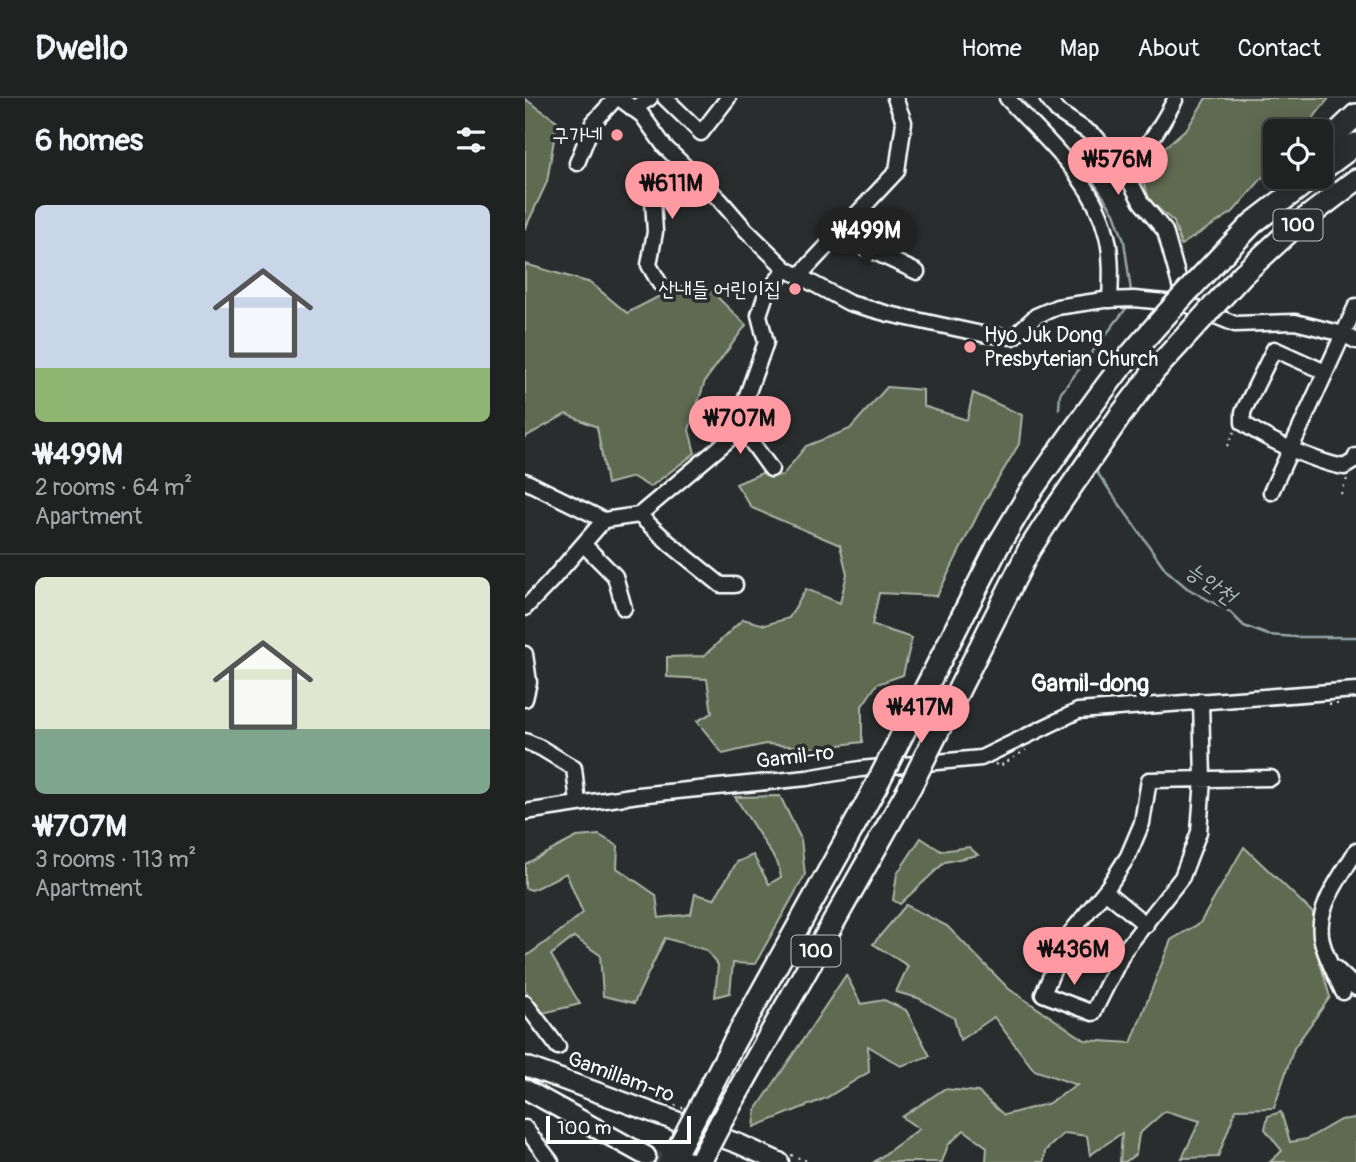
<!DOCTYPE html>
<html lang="en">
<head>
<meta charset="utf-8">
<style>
	:root { --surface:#202222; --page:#2d2f2f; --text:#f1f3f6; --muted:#a2a4a5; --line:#3d3f40; --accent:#ff9aa2 }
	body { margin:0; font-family:Pangolin,"Poor Story",sans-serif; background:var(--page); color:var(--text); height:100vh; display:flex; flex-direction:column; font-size:26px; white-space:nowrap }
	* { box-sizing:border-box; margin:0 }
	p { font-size:23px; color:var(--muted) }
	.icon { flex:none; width:38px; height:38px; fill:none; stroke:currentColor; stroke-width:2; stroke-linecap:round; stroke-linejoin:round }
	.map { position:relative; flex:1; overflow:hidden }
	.drawer { display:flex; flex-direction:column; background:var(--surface); width:525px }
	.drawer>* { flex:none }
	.controls { position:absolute; left:738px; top:21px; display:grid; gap:14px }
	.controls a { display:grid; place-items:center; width:70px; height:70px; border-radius:10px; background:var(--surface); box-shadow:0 4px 18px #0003,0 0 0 2px var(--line); font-size:35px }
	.scale { position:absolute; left:21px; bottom:18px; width:145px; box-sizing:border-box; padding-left:7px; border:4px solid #fff; border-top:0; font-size:19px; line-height:24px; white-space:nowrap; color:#fff; -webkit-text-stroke:5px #2a2d2e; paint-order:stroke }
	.price { position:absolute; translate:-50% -60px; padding:0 16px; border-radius:24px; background:var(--accent); color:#111; font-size:23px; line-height:46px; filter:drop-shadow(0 2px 4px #0008) }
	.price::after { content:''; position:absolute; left:50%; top:42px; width:21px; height:16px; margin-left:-10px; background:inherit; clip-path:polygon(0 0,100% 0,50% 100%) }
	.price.current { background:#222; color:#fff }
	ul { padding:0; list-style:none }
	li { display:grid; align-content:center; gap:14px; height:371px; padding:0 35px }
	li+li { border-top:2px solid var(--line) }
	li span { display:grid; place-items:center; height:217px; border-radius:10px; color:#555 }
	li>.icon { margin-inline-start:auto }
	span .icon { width:126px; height:126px; fill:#fffc; stroke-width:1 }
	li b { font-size:30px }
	h2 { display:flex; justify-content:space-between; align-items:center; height:84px; padding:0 35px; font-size:30px }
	header { display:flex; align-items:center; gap:42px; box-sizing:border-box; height:98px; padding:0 35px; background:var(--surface); border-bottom:2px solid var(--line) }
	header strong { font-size:33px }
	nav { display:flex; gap:38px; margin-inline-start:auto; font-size:24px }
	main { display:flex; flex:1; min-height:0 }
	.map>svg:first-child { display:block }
	.green { fill:#5e6a51; stroke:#aeb4a8; stroke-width:2 }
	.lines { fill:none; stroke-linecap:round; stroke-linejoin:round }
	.stream { stroke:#94a6a8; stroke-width:2.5 }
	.major-tunnel { stroke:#3f4243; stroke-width:18; stroke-dasharray:18 9; stroke-linecap:butt }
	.minor-casing { stroke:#fff; stroke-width:19 }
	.major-casing { stroke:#fff; stroke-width:23 }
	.highway-casing { stroke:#fff; stroke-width:26 }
	.path { stroke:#fff; stroke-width:2; stroke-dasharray:2 5; stroke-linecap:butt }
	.minor { stroke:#2a2d2e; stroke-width:14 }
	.major { stroke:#2a2d2e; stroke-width:18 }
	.highway { stroke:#2a2d2e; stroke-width:21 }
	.highway-bridge-casing { stroke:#fff; stroke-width:26; stroke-linecap:butt }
	.highway-bridge { stroke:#2a2d2e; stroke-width:21 }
	.poi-dot { fill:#ff9aa2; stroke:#2a2d2e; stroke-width:2.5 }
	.labels { text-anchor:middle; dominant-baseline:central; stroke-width:7; stroke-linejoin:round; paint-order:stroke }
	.shield { fill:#2a2d2e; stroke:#bfc0c0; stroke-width:2 }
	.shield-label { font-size:19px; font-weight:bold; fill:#fff }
	.poi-label { font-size:21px; fill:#fff; stroke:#2a2d2e; text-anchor:end }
	.street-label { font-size:21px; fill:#fff; stroke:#2a2d2e }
	.water-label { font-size:23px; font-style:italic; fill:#aebcbe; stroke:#2a2d2e }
	.quarter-label { font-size:24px; font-weight:bold; fill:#fff; stroke:#2a2d2e }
</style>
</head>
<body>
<header>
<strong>Dwello</strong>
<nav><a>Home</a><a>Map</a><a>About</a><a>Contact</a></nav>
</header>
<main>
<section class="drawer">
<h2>6 homes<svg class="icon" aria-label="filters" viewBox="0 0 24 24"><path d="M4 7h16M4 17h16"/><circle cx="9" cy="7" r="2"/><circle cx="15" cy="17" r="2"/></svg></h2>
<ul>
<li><span style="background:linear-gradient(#c9d6e8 75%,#8fb573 0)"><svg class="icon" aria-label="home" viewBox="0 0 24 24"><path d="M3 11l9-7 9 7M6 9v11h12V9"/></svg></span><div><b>₩499M</b><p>2 rooms · 64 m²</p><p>Apartment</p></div></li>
<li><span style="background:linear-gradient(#dfe7d0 70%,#7fa58c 0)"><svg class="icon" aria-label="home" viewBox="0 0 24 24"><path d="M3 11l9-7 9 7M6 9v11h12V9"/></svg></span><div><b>₩707M</b><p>3 rooms · 113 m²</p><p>Apartment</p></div></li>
</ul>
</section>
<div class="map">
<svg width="831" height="1064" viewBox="0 0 831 1064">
	<rect width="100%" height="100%" fill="#2a2d2e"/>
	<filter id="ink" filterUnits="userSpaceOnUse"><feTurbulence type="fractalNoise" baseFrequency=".0143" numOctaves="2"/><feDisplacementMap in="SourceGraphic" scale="14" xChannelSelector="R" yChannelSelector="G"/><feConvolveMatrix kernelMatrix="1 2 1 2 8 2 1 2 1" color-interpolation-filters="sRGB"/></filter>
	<g filter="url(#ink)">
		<g class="green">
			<polygon points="681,0 804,0 778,33 751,33 751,64 708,114 656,147 649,124 625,103 614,72 663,29"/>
			<polygon points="0,1 32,23 22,84 0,131"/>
			<polygon points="0,166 66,185 102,215 154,188 181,188 221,227 180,283 164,332 170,355 125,389 108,379 82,386 72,329 41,316 0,339"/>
			<polygon points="362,289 398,292 398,308 442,322 448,295 497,317 494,346 457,408 412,498 354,495 347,527 387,540 378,577 352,586 337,608 337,644 291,650 240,646 198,656 172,623 187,615 182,581 142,579 142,559 179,558 218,521 240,527 264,520 281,491 315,505 322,476 315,447 227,410 211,386 237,375 257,378 281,348 325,331"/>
			<polygon points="255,698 276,741 280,777 230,866 208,865 205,895 190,899 193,867 181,852 140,840 109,905 78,898 75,857 49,839 26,857 55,906 18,915 0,892 0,859 24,842 58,815 41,775 7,792 0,790 0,766 52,739 74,737 93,748 92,770 131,797 134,820 166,816 170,796 189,801 212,764 228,757 244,786 256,779 253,766 210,699"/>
			<polygon points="396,740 416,753 444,749 453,757 420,764 375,806 368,802 372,776"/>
			<polygon points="719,749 788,815 789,843 805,899 769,950 749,1010 711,1011 693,1059 657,1060 675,1023 640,1013 614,1036 611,1056 600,1064 595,1064 597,1035 565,1057 562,1038 539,1035 520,1053 519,1064 461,1064 462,1049 439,1032 423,1047 417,1064 349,1064 394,1031 377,1019 419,991 453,994 479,1017 522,1006 552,987 509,972 469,919 435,942 429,920 393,900 371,894 383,868 348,846 381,807 422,828 484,891 560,942 606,945 646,842 675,825"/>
			<polygon points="321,877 336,906 359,902 381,912 405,958 376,968 343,948 344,974 301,1000 229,1029 231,1012"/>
			<polygon points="756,1014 765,1044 782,1041 815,1022 831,1020 831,1064 745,1064 757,1053 740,1031 743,1018"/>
		</g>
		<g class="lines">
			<g class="stream">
				<polyline points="495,0 565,79 589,115 599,143 606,193"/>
				<polyline points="534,311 535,296 603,208"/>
				<polyline points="571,373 641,472 662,490 705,514 719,528 743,537 771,539 831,539"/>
			</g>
			<polyline class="major-tunnel" points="121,1058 134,1064"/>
			<g class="minor-casing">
				<g id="minor">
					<polyline points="94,0 117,17 140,49 195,102 221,132 261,171 324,205 364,216 457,236 488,239 511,218 532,209 579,202 609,201 661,206 710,226 770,224 818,236 831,243"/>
					<polyline points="140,0 176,35 203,0"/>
					<path d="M 482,0 C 520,42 568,80 582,138 C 587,158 586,181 585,202"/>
					<polyline points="522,0 532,13 571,39 598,70 616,104 640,133 660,205"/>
					<polyline points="108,11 125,0"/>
					<polyline points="52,65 68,25 91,0"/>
					<path d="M 598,70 C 623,51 635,29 650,2"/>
					<polyline points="318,132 328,144 392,174"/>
					<polyline points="274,178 372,73 379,24 370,0"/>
					<polyline points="135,186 124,167 130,134 128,102 137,87 159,81 166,73"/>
					<path d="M 800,274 L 749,251 L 718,314 L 718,325 C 742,342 791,364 819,369 L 829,363 L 831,358"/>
					<polyline points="212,324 246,371"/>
					<polyline points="0,383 79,422 114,417 207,339 241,244 234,217 241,196 261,171"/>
					<polyline points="746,394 831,208"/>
					<polyline points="114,417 144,445 196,487 210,487"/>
					<polyline points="59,447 90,478 99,510"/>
					<polyline points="0,510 26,483 79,422"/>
					<polyline points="0,556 4,584 0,601"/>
					<polyline points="676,603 678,681 674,734 657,779 599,853 568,915 518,896 543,838 583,789 603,758 617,725 624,682 746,680"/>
					<polyline points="0,643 16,650 49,670 53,705"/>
					<polyline points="0,714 113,697 282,680 335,671 456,660 553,613 831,592"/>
					<polyline points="580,793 621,827"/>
					<polyline points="810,870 831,890"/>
					<path d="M 818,894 C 811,878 801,860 797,843 C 789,811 816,779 831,753"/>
					<polyline points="0,905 33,949"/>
					<polyline points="0,1030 26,1064"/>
				</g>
			</g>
			<g class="major-casing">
				<g id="major">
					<polyline points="0,968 214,1046 254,1064"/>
					<polyline points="0,991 121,1058"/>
				</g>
			</g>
			<g class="highway-casing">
				<g id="highway">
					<polyline points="796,50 831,17"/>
					<polyline points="796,72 831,46"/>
					<polyline points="696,158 728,125 788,79"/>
					<polyline points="718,176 768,130 831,82"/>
					<polyline points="413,633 504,452 528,415"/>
					<polyline points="378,635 473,448 504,396"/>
					<polyline points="175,1009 209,944 350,690"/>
					<polyline points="198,1020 386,687"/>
				</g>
			</g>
			<g class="path">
				<polyline points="702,348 709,334"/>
				<polyline points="816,396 822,381"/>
				<polyline points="804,606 816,606"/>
				<polyline points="470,666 475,668 501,652"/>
				<polyline points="130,1000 158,1010"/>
				<polyline points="266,1057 285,1064"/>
			</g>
			<use href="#minor" class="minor"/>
			<use href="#major" class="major"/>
			<use href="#highway" class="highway"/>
			<g class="highway-bridge-casing">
				<g id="highway-bridge">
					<path d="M 504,396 C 535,352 565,308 599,265 C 629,228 663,193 696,158"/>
					<polyline points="528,415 595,318 630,272 718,176"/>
					<polyline points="386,687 413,633"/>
					<polyline points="350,690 378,635"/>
					<polyline points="154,1049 175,1009"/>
					<polyline points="177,1060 198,1020"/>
				</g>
			</g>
			<use href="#highway-bridge" class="highway-bridge"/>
		</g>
	</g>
	<g class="poi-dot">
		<circle cx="92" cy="37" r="7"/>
		<circle cx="270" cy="191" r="7"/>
		<circle cx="445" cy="249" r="7"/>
	</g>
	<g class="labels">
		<g class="shield">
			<rect x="748.5" y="111.5" width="49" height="31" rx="5"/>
			<rect x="266.5" y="837.5" width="49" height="31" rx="5"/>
		</g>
		<g class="shield-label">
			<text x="773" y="127">100</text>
			<text x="291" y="853">100</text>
		</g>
		<g class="poi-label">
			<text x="78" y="37">구가네</text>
			<text x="256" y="191">산내들 어린이집</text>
			<text x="459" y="237" text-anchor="start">Hyo Juk Dong<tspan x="459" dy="24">Presbyterian Church</tspan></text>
		</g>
		<g class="street-label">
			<text transform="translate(270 659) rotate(-7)">Gamil-ro</text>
			<text transform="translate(96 979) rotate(20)">Gamillam-ro</text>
		</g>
		<g class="water-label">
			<text transform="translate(686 485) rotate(35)">능안천</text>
		</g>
		<g class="quarter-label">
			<text x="565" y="585">Gamil-dong</text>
		</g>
	</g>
</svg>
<div class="controls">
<a><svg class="icon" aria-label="locate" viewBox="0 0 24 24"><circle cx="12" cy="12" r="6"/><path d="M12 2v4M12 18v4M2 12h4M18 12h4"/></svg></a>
</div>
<div class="scale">100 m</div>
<b class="price" style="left:593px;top:99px">₩576M</b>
<b class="price" style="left:147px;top:123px">₩611M</b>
<b class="price current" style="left:342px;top:170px">₩499M</b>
<b class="price" style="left:215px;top:358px">₩707M</b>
<b class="price" style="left:396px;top:647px">₩417M</b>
<b class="price" style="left:549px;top:889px">₩436M</b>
</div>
</main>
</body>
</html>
